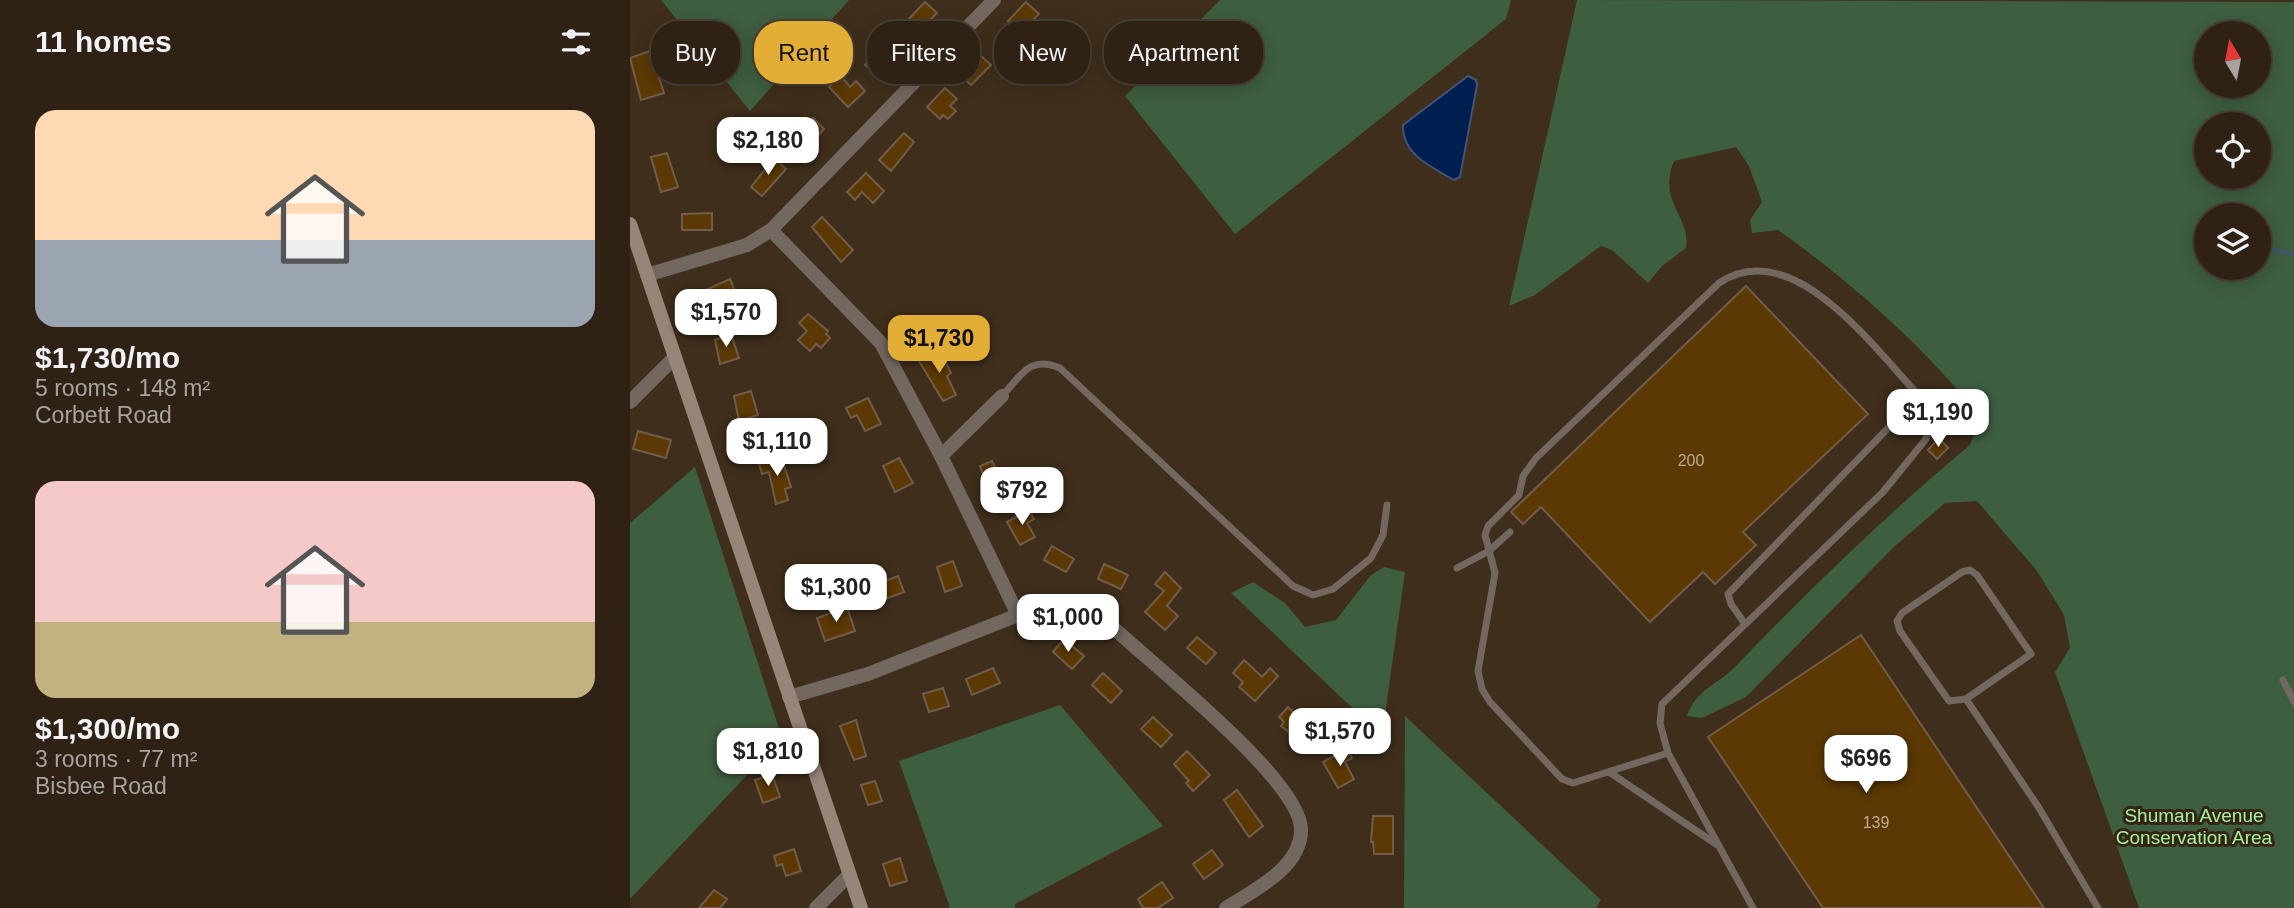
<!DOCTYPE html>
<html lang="en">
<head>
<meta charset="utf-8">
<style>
	:root { --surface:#2f2214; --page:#372a1d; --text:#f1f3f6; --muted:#a7a4a0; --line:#4a3f34; --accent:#e3ae35 }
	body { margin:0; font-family:Arial,sans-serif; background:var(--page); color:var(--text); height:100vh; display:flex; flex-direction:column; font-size:26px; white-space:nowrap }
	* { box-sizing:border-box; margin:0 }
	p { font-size:23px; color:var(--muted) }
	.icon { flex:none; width:38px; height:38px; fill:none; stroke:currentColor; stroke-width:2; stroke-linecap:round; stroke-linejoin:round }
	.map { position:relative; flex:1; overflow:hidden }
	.side { display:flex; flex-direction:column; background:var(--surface); width:630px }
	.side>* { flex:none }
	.hud { position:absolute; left:21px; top:21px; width:665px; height:63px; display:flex; gap:14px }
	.needle { width:46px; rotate:350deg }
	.buttons { position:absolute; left:1564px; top:21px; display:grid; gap:14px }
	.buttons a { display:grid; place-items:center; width:77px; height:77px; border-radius:50%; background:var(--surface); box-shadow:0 4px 18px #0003,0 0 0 2px var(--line); font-size:35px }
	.price { position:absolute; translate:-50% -60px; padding:0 16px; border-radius:14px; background:#fff; color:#222; font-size:23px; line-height:46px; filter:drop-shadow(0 2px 4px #0008) }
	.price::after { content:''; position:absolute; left:50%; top:42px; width:21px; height:16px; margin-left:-10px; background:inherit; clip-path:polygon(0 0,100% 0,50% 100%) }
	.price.current { background:var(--accent); color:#111 }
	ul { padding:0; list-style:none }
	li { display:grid; align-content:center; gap:14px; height:371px; padding:0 35px }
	li span { display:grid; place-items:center; height:217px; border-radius:21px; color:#555 }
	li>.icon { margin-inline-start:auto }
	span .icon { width:126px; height:126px; fill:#fffc; stroke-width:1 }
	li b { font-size:30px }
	h2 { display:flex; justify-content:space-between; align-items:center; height:84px; padding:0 35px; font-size:30px }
	.tag { padding:0 24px; border-radius:28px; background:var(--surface); box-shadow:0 4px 18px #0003,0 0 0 2px var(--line); font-size:24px; line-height:63px }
	.tag.current { background:var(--accent); color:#111 }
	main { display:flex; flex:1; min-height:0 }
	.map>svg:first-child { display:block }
	.green { fill:#3e5e40; fill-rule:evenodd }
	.water { fill:#001f51; stroke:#425474; stroke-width:2 }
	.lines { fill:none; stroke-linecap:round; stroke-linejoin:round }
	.stream { stroke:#425474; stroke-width:3.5 }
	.building { fill:#5c3904; stroke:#705d49; stroke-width:2 }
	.lane { stroke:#726860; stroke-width:7 }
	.street { stroke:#726860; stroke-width:14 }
	.secondary { stroke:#968579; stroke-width:14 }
	.labels { text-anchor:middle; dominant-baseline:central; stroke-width:6; stroke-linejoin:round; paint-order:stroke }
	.number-label { font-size:16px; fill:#bcab95 }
	.park-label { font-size:19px; fill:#a1f1a5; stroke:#342411 }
</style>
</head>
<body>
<main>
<section class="side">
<h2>11 homes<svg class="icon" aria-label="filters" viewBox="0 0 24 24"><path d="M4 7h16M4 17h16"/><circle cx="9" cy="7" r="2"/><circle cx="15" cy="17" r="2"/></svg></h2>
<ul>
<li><span style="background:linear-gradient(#ffd9b3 60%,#9aa5b1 0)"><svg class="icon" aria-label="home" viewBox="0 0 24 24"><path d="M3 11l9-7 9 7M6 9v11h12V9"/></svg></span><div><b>$1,730/mo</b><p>5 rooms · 148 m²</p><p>Corbett Road</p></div></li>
<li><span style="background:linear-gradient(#f6c9c9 65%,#c2b280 0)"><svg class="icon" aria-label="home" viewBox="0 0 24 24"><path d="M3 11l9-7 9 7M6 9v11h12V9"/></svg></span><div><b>$1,300/mo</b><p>3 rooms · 77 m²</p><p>Bisbee Road</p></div></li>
</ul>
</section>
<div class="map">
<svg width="1664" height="908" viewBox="0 0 1664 908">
	<rect width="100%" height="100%" fill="#3f2e1b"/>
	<g class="green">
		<polygon points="31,0 219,0 120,111"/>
		<polygon points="590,0 881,0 876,19 605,234 495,96"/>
		<path d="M 947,0 L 1664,2 L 1664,908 L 1509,908 L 1425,672 L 1440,648 L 1434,615 L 1407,571 L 1347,501 L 1315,503 L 1264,547 L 1116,697 L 1072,718 L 1057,716 C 1066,690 1085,686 1104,668 C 1179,590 1257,514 1340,445 L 1350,417 C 1294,346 1221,282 1148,230 L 1122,233 L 1120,220 L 1132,202 L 1119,166 L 1106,147 L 1044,161 C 1027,202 1061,216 1056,248 L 1032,266 L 1018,283 L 982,250 L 971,246 L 905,295 L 879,306 ZM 1577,33 L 1629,33 L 1629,86 L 1577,86 ZM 1577,124 L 1629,124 L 1629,177 L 1577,177 ZM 1577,215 L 1629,215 L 1629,268 L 1577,268 Z"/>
		<polygon points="65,467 152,738 0,899 0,523"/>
		<polygon points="754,567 775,572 752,736 601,593 623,582 655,603 675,627 706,620 741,575"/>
		<polygon points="430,705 533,826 385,904 385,908 320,908 269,761"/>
		<polygon points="775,716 971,900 966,908 774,908"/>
	</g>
	<path class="water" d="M 838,76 L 846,80 L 847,85 L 830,177 L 824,180 C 802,167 772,155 773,125 Z"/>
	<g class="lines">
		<polyline class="stream" points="1629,247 1664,254"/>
	</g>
	<g class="building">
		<polygon points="295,2 307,13 264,56 249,77 235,65"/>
		<polygon points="396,2 409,14 390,33 378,21"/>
		<polygon points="20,51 34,93 11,100 0,58"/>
		<polygon points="348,53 361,65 341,85 328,73"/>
		<polygon points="211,76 220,87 226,81 235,91 218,107 199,87"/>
		<polygon points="315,88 327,99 320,106 326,111 318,119 313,115 310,119 297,107"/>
		<polygon points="183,118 194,129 172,155 161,141"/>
		<polygon points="274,133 284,142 261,171 249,160"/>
		<polygon points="37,153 48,187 31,192 21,157"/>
		<polygon points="144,158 156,169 132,196 121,187"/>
		<polygon points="236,173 254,191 243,203 232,192 225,200 217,192"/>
		<polygon points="82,213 82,230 52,230 52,214"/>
		<polygon points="192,217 223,250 211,262 182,227"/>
		<polygon points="100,279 107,296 76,305 71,292"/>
		<polygon points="1116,286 1238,414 1113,532 1126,545 1085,584 1073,572 1020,622 911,507 893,524 881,512"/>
		<polygon points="178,314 198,331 196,334 200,338 191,348 186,344 180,351 168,340 177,331 169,323"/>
		<polygon points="101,334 109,358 90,364 85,340"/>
		<polygon points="306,353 311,353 321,373 317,376 326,395 313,401 289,361"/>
		<polygon points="121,391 128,415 109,421 104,396"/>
		<polygon points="238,398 251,424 235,431 227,415 221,418 216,408"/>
		<polygon points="8,431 41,440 36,458 3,449"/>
		<polygon points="1309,438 1318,448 1307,459 1298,450"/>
		<polygon points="151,456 161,487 155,489 158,500 146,504 139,472 132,474 129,464"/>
		<polygon points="269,458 283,483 265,492 253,466"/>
		<polygon points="362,461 377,491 362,498 350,466"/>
		<polygon points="399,510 404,519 397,523 405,537 390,545 377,522"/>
		<polygon points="422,546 444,559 436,572 414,560"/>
		<polygon points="323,561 332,586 315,592 307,567"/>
		<polygon points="474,564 498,575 491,589 468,579"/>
		<polygon points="535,572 551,588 537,606 548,616 535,630 515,612 534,591 525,584"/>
		<polygon points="268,576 274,592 253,600 248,584"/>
		<polygon points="217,607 225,631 195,641 187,618"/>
		<polygon points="1231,635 1414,908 1193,908 1078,737"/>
		<polygon points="567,637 586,653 576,664 557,648"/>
		<polygon points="434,639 454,656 442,669 423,652"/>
		<polygon points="614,660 632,677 640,668 648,676 625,701 609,687 613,682 603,673"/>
		<polygon points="363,668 370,683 342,695 336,679"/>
		<polygon points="473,673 492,691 481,703 462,685"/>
		<polygon points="313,688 319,706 299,712 293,694"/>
		<polygon points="658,707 677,726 665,737 651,726 654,722 649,717"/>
		<polygon points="523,717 542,735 531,747 511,729"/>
		<polygon points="226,720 236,756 224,760 210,726"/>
		<polygon points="717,749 722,758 715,762 724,779 708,788 693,762"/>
		<polygon points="557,751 580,775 563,791 556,783 559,781 544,764"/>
		<polygon points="142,774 150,797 133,803 125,780"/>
		<polygon points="245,781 252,801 238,805 231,785"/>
		<polygon points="607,790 633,826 619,837 594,800"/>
		<polygon points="743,816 763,816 763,854 744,854 743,842 741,842"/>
		<polygon points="164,849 171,871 156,876 152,864 147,866 144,856"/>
		<polygon points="582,850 593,865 574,879 563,864"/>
		<polygon points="270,858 277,881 260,886 253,864"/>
		<polygon points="532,882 543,898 528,908 513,908 508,899"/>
		<polygon points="84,890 97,899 90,908 69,908"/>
	</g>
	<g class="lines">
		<g class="lane">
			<path d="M 372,396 C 392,375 399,355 430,368 L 663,586 L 683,595 L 703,589 L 741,558 L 753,535 L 757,505"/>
			<polyline points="827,568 859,551 880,532"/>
			<polygon points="1340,570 1347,575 1401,654 1336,699 1319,701 1270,631 1267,621 1272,613 1332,572"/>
			<polyline points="1115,624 1101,604 1098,594 1289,396"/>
			<polyline points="1653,680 1664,702"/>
			<polyline points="1336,699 1409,808 1468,908"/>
			<path d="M 1038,753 L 943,783 L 932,779 L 860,702 L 852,689 L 848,671 L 865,573 L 855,535 L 858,526 L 889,495 L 893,476 L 906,458 L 1089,283 C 1166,232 1250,357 1296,403 L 1301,418 L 1296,439 L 1253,492 L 1032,704 L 1030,723 L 1038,753 L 1123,908"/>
			<polyline points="979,772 1086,844"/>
		</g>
		<g class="street">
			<polyline points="141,230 251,343 311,456 388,615"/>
			<polyline points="17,275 117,245 141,230 364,0"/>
			<polyline points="0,402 45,357"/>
			<polyline points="311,456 372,396"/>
			<path d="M 159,697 L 238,674 L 388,615 L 429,608 L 456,610 L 476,621 C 515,659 672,780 671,830 C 671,868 624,890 596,908"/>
			<polyline points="186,908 219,875"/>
		</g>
		<polyline class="secondary" points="0,224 231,908"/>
	</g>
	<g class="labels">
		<g class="number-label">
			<text x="1061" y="460">200</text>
			<text x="1246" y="822">139</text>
		</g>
		<g class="park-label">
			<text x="1564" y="815">Shuman Avenue<tspan x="1564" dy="22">Conservation Area</tspan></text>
		</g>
	</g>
</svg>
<div class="buttons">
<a><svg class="needle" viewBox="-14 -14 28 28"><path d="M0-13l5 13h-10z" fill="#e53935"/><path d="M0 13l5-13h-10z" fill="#a7a4a0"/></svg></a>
<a><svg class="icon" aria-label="locate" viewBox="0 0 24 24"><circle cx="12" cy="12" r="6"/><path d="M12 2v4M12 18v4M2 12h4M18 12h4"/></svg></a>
<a><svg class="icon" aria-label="layers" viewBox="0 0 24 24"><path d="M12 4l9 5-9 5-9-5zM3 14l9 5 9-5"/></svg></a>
</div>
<b class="price" style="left:138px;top:177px">$2,180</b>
<b class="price" style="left:96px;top:349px">$1,570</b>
<b class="price current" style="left:309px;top:375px">$1,730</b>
<b class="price" style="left:1308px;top:449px">$1,190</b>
<b class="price" style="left:147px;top:478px">$1,110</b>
<b class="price" style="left:392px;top:527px">$792</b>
<b class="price" style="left:206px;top:624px">$1,300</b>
<b class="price" style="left:438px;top:654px">$1,000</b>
<b class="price" style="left:710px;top:768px">$1,570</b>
<b class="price" style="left:138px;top:788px">$1,810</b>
<b class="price" style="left:1236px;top:795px">$696</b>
<div class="hud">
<a class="tag">Buy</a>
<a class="tag current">Rent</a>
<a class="tag">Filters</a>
<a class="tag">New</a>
<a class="tag">Apartment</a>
</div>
</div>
</main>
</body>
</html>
